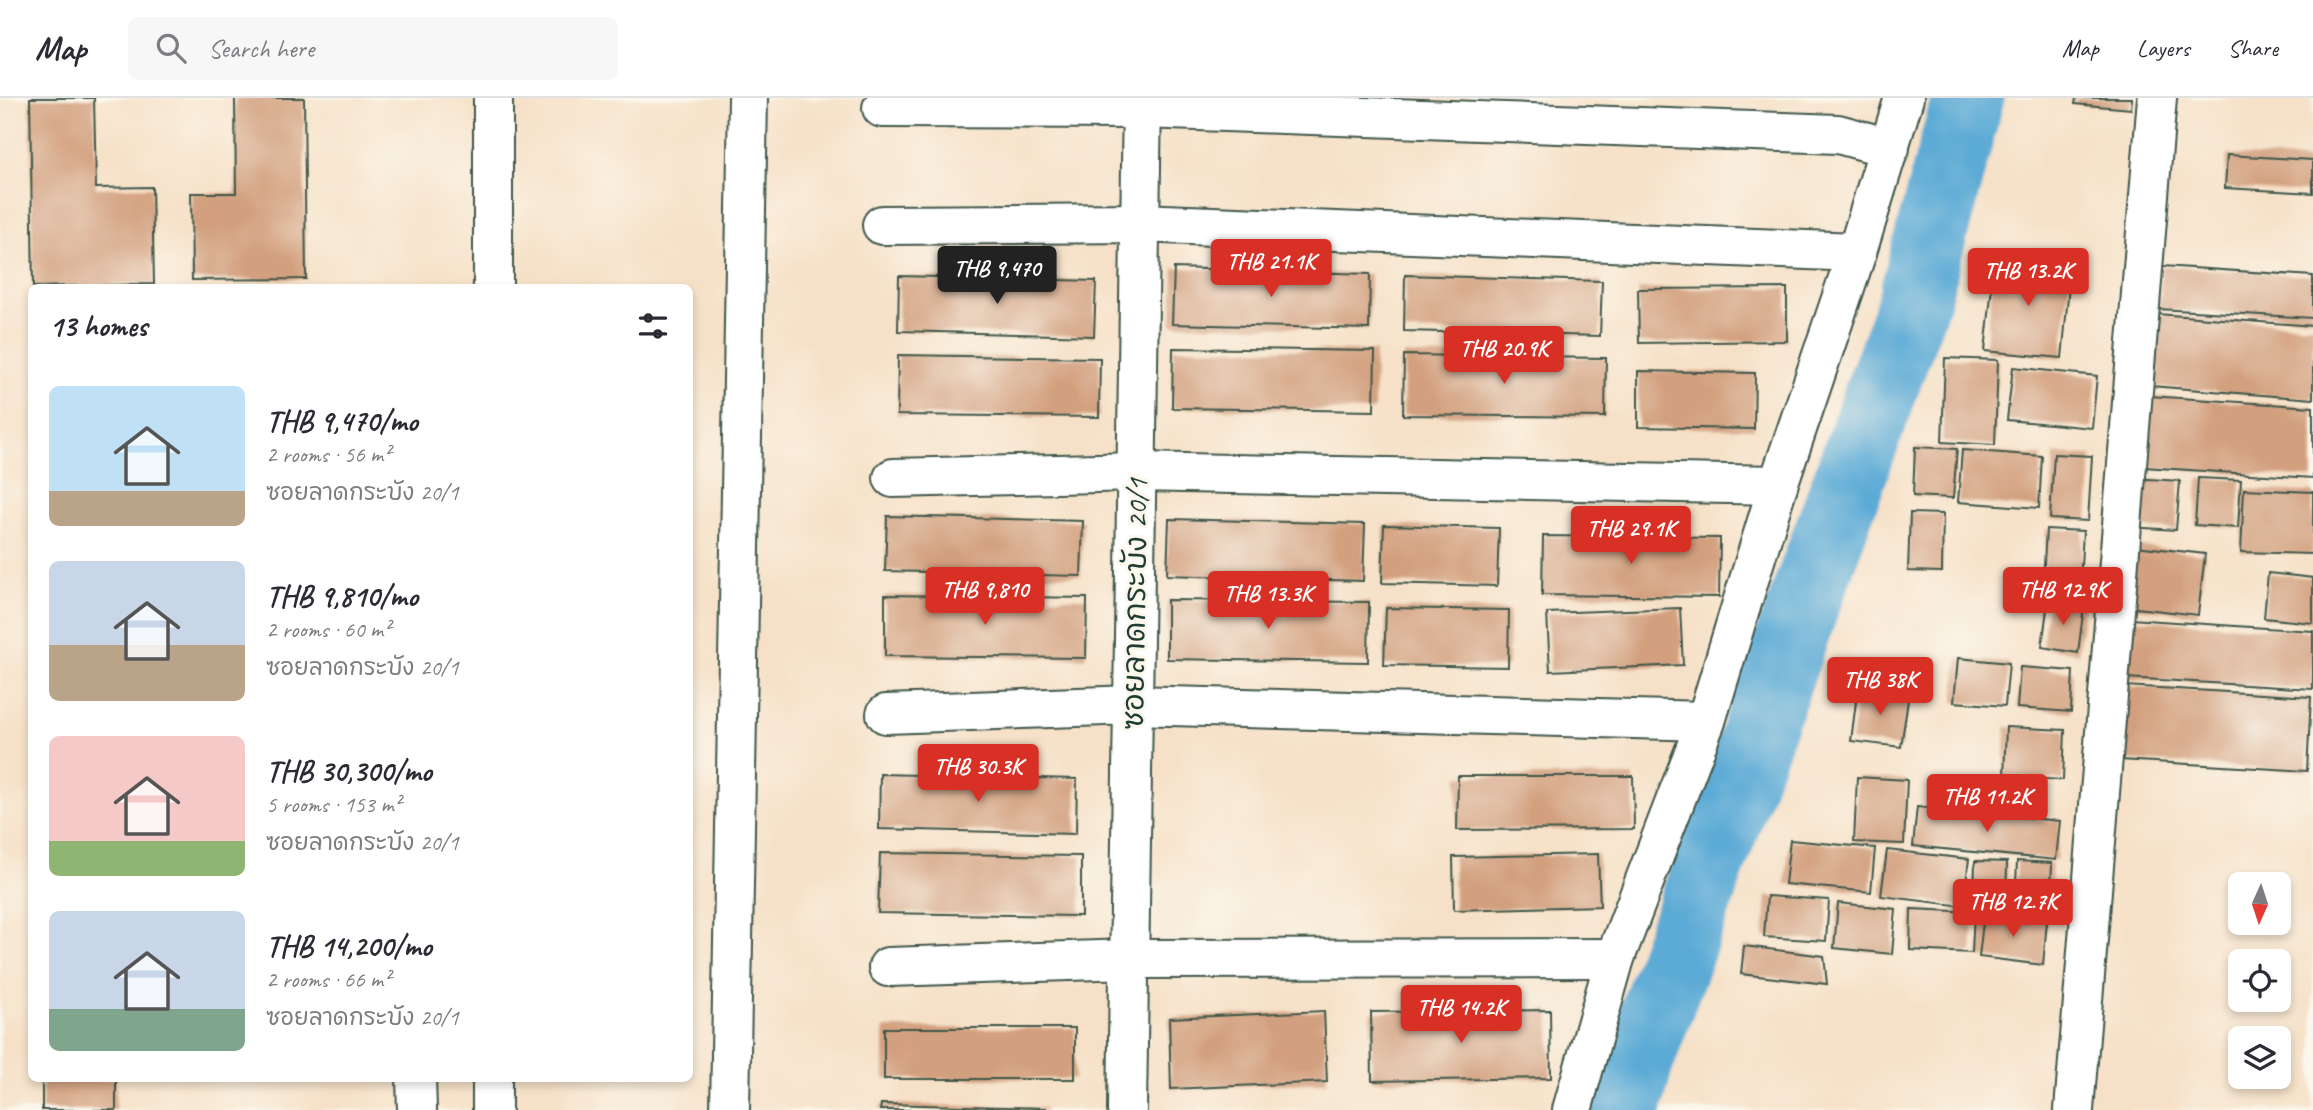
<!DOCTYPE html>
<html lang="en">
<head>
<meta charset="utf-8">
<style>
	:root { --surface:#fff; --page:#f7f7f7; --text:#2b2b33; --muted:#7c7c81; --line:#e1e1e2; --accent:#d93025 }
	body { margin:0; font-family:Caveat,"Playpen Sans Thai",sans-serif; background:var(--page); color:var(--text); height:100vh; display:flex; flex-direction:column; font-size:26px; white-space:nowrap }
	* { box-sizing:border-box; margin:0 }
	p { font-size:23px; color:var(--muted) }
	.icon { flex:none; width:38px; height:38px; fill:none; stroke:currentColor; stroke-width:2; stroke-linecap:round; stroke-linejoin:round }
	.map { position:relative; flex:1; overflow:hidden }
	.details { position:absolute; left:28px; top:186px; width:665px; height:798px; display:flex; flex-direction:column; background:var(--surface); border-radius:10px; box-shadow:0 4px 10px #0003 }
	.details>* { flex:none }
	.needle { width:46px; rotate:183deg }
	.buttons { position:absolute; left:2228px; top:774px; display:grid; gap:14px }
	.buttons a { display:grid; place-items:center; width:63px; height:63px; border-radius:10px; background:var(--surface); box-shadow:0 4px 10px #0003; font-size:35px }
	.price { position:absolute; translate:-50% -60px; padding:0 16px; border-radius:7px; background:var(--accent); color:#fff; font-size:23px; line-height:46px; filter:drop-shadow(0 2px 4px #0008) }
	.price::after { content:''; position:absolute; left:50%; top:42px; width:21px; height:16px; margin-left:-10px; background:inherit; clip-path:polygon(0 0,100% 0,50% 100%) }
	.price.active { background:#222; color:#fff }
	ul { padding:0; list-style:none }
	li { display:flex; align-items:center; gap:21px; height:175px; padding:0 21px }
	li span { display:grid; place-items:center; flex:none; width:196px; height:140px; border-radius:10px; color:#555 }
	li>.icon { margin-inline-start:auto }
	span .icon { width:84px; height:84px; fill:#fffc; stroke-width:1 }
	li b { font-size:30px }
	h2 { display:flex; justify-content:space-between; align-items:center; height:84px; padding:0 21px; font-size:30px }
	header { display:flex; align-items:center; gap:42px; box-sizing:border-box; height:98px; padding:0 35px; background:var(--surface); border-bottom:2px solid var(--line) }
	header strong { font-size:33px }
	nav { display:flex; gap:38px; margin-inline-start:auto; font-size:24px }
	.search { width:490px; height:63px; background:var(--page); display:flex; align-items:center; gap:18px; box-sizing:border-box; padding:0 24px; border-radius:10px; color:var(--muted); font-size:26px }
	.map>svg:first-child { display:block }
	.lines { fill:none; stroke-linecap:round; stroke-linejoin:round }
	.river { stroke:#5caad6; stroke-width:72 }
	.building { fill:#d3a07f }
	.minor-casing { stroke:#3f564a; stroke-width:42 }
	.minor { stroke:#fff; stroke-width:38 }
	.labels { text-anchor:middle; dominant-baseline:central; stroke-width:6; stroke-linejoin:round; paint-order:stroke }
	.street-label { font-size:30px; fill:#1f3d34; stroke:#fbf7ec }
</style>
</head>
<body>
<header>
<strong>Map</strong>
<div class="search"><svg class="icon" aria-label="search" viewBox="0 0 24 24"><circle cx="10" cy="10" r="6"/><path d="M15 15l6 6"/></svg>Search here</div>
<nav><a>Map</a><a>Layers</a><a>Share</a></nav>
</header>
<div class="map">
<svg width="2313" height="1012" viewBox="0 0 2313 1012">
	<rect width="100%" height="100%" fill="#fbf7ec"/>
	<filter id="ink" filterUnits="userSpaceOnUse"><feTurbulence type="fractalNoise" baseFrequency=".0143" numOctaves="2"/><feDisplacementMap in="SourceGraphic" scale="14" xChannelSelector="R" yChannelSelector="G"/><feConvolveMatrix kernelMatrix="1 2 1 2 8 2 1 2 1" color-interpolation-filters="sRGB"/></filter>
	<filter id="wash" filterUnits="userSpaceOnUse"><feTurbulence type="fractalNoise" baseFrequency=".00686" numOctaves="4" result="noise"/><feDisplacementMap in="SourceGraphic" scale="28" xChannelSelector="R" yChannelSelector="G"/><feGaussianBlur stdDeviation="1.57" result="paint"/><feColorMatrix in="noise" values="0 0 0 0 0 0 0 0 0 0 0 0 0 0 0 0 0 1.4 0 .05"/><feComposite in="paint" operator="in"/></filter>
	<g filter="url(#wash)">
		<rect width="100%" height="100%" fill="#f6e1c8"/>
		<g class="lines">
			<polyline class="river" points="1625,1012 1637,966 1912,208 1968,0"/>
		</g>
		<g id="blocks">
			<g class="building">
				<polygon points="30,0 94,0 96,90 152,89 154,186 33,189"/>
				<polygon points="235,0 304,0 306,181 192,182 191,95 236,95"/>
				<polygon points="2076,0 2132,0 2131,11 2075,6"/>
				<polygon points="2227,57 2313,62 2313,95 2225,90"/>
				<polygon points="1995,160 2071,167 2062,260 1985,253"/>
				<polygon points="2162,168 2313,178 2313,220 2159,211"/>
				<polygon points="1174,170 1370,176 1369,231 1172,226"/>
				<polygon points="1405,177 1602,183 1600,238 1404,233"/>
				<polygon points="899,178 1096,183 1094,238 898,233"/>
				<polygon points="1787,190 1787,243 1639,245 1638,191"/>
				<polygon points="2157,216 2313,228 2313,301 2151,288"/>
				<polygon points="1173,250 1375,253 1374,313 1172,310"/>
				<polygon points="898,257 1100,260 1099,319 897,317"/>
				<polygon points="1404,257 1606,260 1605,319 1403,317"/>
				<polygon points="1945,260 1998,262 1995,347 1942,344"/>
				<polygon points="2013,269 2097,278 2092,330 2007,322"/>
				<polygon points="1638,273 1755,275 1754,331 1638,329"/>
				<polygon points="2149,298 2313,309 2313,380 2144,369"/>
				<polygon points="1915,349 1957,351 1953,400 1913,398"/>
				<polygon points="1962,352 2042,358 2039,410 1958,404"/>
				<polygon points="2054,356 2092,358 2088,423 2050,421"/>
				<polygon points="2132,380 2180,383 2176,432 2129,429"/>
				<polygon points="2198,380 2241,382 2238,430 2195,427"/>
				<polygon points="2244,391 2313,394 2313,456 2241,454"/>
				<polygon points="1910,415 1943,416 1942,474 1908,473"/>
				<polygon points="887,418 1083,423 1081,478 885,473"/>
				<polygon points="1169,421 1365,426 1363,483 1167,477"/>
				<polygon points="1384,427 1499,430 1497,488 1382,485"/>
				<polygon points="2046,431 2083,433 2080,486 2043,484"/>
				<polygon points="1543,438 1720,440 1719,499 1542,497"/>
				<polygon points="2135,448 2205,456 2198,517 2128,509"/>
				<polygon points="2268,475 2313,480 2313,525 2264,520"/>
				<polygon points="885,497 1087,500 1086,560 885,558"/>
				<polygon points="1167,502 1369,504 1368,564 1167,561"/>
				<polygon points="2048,503 2084,508 2078,555 2042,549"/>
				<polygon points="1386,510 1509,512 1508,569 1384,567"/>
				<polygon points="1680,510 1683,567 1550,573 1547,515"/>
				<polygon points="2130,521 2313,533 2313,591 2126,580"/>
				<polygon points="1958,560 2009,565 2005,608 1954,604"/>
				<polygon points="2020,569 2073,573 2071,614 2017,610"/>
				<polygon points="1858,588 1909,595 1901,649 1851,643"/>
				<polygon points="2125,588 2311,599 2307,673 2120,662"/>
				<polygon points="2006,629 2065,632 2063,682 2004,679"/>
				<polygon points="880,676 1077,681 1076,736 879,731"/>
				<polygon points="1458,678 1633,678 1634,731 1457,732"/>
				<polygon points="1857,679 1907,682 1904,746 1854,744"/>
				<polygon points="1917,709 2060,723 2056,762 1913,748"/>
				<polygon points="1790,742 1875,750 1871,794 1785,786"/>
				<polygon points="1887,752 1969,761 1963,808 1881,798"/>
				<polygon points="880,755 1081,758 1081,818 878,815"/>
				<polygon points="1598,756 1600,808 1454,812 1453,759"/>
				<polygon points="1975,763 2007,764 2006,807 1974,806"/>
				<polygon points="2017,763 2052,765 2050,814 2015,812"/>
				<polygon points="1767,798 1829,802 1826,843 1764,839"/>
				<polygon points="1838,805 1896,811 1892,856 1834,850"/>
				<polygon points="1911,811 1974,814 1972,855 1910,852"/>
				<polygon points="1984,816 2047,823 2043,867 1979,859"/>
				<polygon points="1744,848 1824,858 1827,886 1741,876"/>
				<polygon points="1550,912 1551,980 1372,983 1371,914"/>
				<polygon points="1324,913 1327,984 1171,991 1169,920"/>
				<rect x="884" y="930" width="191" height="51"/>
				<rect x="42" y="980" width="74" height="32"/>
				<polygon points="881,1006 1046,1010 1046,1012 880,1012"/>
			</g>
		</g>
	</g>
	<g filter="url(#ink)">
		<use href="#blocks" fill-opacity="0" stroke="#3f564a" stroke-width="2"/>
		<g class="lines">
			<g class="minor-casing">
				<g id="minor">
					<polyline points="882,10 1142,11 1838,36 1890,50"/>
					<polyline points="882,127 1140,125 1857,154"/>
					<polyline points="493,189 493,0"/>
					<polyline points="893,380 1137,374 1778,387"/>
					<polyline points="886,616 1133,607 1706,623"/>
					<polyline points="888,869 1130,861 1615,860"/>
					<polyline points="416,980 417,1012"/>
					<polyline points="492,1012 492,980"/>
					<polyline points="730,1012 748,0"/>
					<polyline points="1127,1012 1142,0"/>
					<polyline points="1572,1012 1615,860 1706,623 1778,387 1857,154 1904,0"/>
					<polyline points="2074,1012 2157,0"/>
				</g>
			</g>
			<use href="#minor" class="minor"/>
		</g>
	</g>
	<g class="labels">
		<g class="street-label">
			<text transform="translate(1135 506) rotate(-89)">ซอยลาดกระบัง 20/1</text>
		</g>
	</g>
</svg>
<div class="buttons">
<a><svg class="needle" viewBox="-14 -14 28 28"><path d="M0-13l5 13h-10z" fill="#e53935"/><path d="M0 13l5-13h-10z" fill="#7c7c81"/></svg></a>
<a><svg class="icon" aria-label="locate" viewBox="0 0 24 24"><circle cx="12" cy="12" r="6"/><path d="M12 2v4M12 18v4M2 12h4M18 12h4"/></svg></a>
<a><svg class="icon" aria-label="layers" viewBox="0 0 24 24"><path d="M12 4l9 5-9 5-9-5zM3 14l9 5 9-5"/></svg></a>
</div>
<b class="price" style="left:1271px;top:201px">THB 21.1K</b>
<b class="price active" style="left:997px;top:208px">THB 9,470</b>
<b class="price" style="left:2028px;top:210px">THB 13.2K</b>
<b class="price" style="left:1504px;top:288px">THB 20.9K</b>
<b class="price" style="left:1631px;top:468px">THB 29.1K</b>
<b class="price" style="left:985px;top:529px">THB 9,810</b>
<b class="price" style="left:2063px;top:529px">THB 12.9K</b>
<b class="price" style="left:1268px;top:533px">THB 13.3K</b>
<b class="price" style="left:1880px;top:619px">THB 38K</b>
<b class="price" style="left:978px;top:706px">THB 30.3K</b>
<b class="price" style="left:1987px;top:736px">THB 11.2K</b>
<b class="price" style="left:2013px;top:841px">THB 12.7K</b>
<b class="price" style="left:1461px;top:947px">THB 14.2K</b>
<section class="details">
<h2>13 homes<svg class="icon" aria-label="filters" viewBox="0 0 24 24"><path d="M4 7h16M4 17h16"/><circle cx="9" cy="7" r="2"/><circle cx="15" cy="17" r="2"/></svg></h2>
<ul>
<li><span style="background:linear-gradient(#bfe0f5 75%,#b9a48a 0)"><svg class="icon" aria-label="home" viewBox="0 0 24 24"><path d="M3 11l9-7 9 7M6 9v11h12V9"/></svg></span><div><b>THB 9,470/mo</b><p>2 rooms · 56 m²</p><p>ซอยลาดกระบัง 20/1</p></div></li>
<li><span style="background:linear-gradient(#c9d6e8 60%,#b9a48a 0)"><svg class="icon" aria-label="home" viewBox="0 0 24 24"><path d="M3 11l9-7 9 7M6 9v11h12V9"/></svg></span><div><b>THB 9,810/mo</b><p>2 rooms · 60 m²</p><p>ซอยลาดกระบัง 20/1</p></div></li>
<li><span style="background:linear-gradient(#f6c9c9 75%,#8fb573 0)"><svg class="icon" aria-label="home" viewBox="0 0 24 24"><path d="M3 11l9-7 9 7M6 9v11h12V9"/></svg></span><div><b>THB 30,300/mo</b><p>5 rooms · 153 m²</p><p>ซอยลาดกระบัง 20/1</p></div></li>
<li><span style="background:linear-gradient(#c9d6e8 70%,#7fa58c 0)"><svg class="icon" aria-label="home" viewBox="0 0 24 24"><path d="M3 11l9-7 9 7M6 9v11h12V9"/></svg></span><div><b>THB 14,200/mo</b><p>2 rooms · 66 m²</p><p>ซอยลาดกระบัง 20/1</p></div></li>
</ul>
</section>
</div>
</body>
</html>
